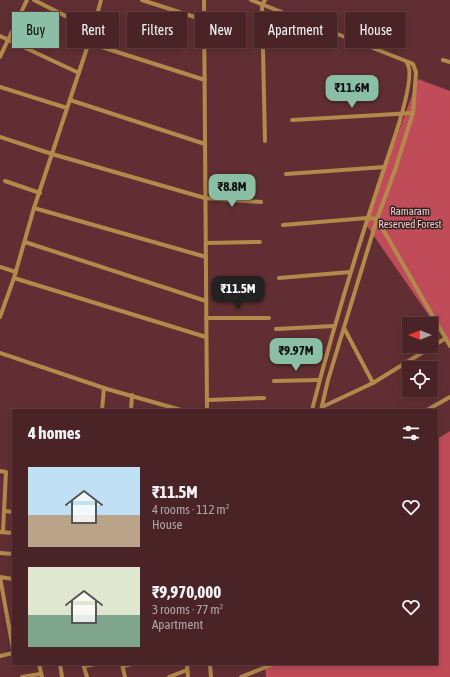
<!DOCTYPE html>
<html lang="en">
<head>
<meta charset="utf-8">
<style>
	:root { --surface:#492326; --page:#502b2e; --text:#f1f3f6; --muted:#b1a4a7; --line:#614043; --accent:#8abfa5 }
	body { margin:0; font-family:"Asap Condensed",sans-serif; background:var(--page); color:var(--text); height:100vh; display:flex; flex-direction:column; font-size:15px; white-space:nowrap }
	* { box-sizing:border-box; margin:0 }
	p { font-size:13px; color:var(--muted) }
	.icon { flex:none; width:22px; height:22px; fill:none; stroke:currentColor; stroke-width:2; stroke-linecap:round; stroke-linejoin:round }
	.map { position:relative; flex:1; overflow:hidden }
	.side { position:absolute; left:12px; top:409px; width:426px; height:256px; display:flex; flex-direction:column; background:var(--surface); border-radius:0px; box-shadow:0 2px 10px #0003,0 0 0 1px var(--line) }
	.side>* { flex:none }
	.top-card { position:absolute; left:12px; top:12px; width:426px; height:36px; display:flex; gap:8px }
	.needle { width:26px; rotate:270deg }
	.tools { position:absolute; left:402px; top:317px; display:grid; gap:8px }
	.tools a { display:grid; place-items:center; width:36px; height:36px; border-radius:0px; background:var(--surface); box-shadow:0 2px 10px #0003,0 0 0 1px var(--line); font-size:20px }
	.price { position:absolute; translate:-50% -34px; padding:0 9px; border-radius:8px; background:var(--accent); color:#111; font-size:13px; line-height:26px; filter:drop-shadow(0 1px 2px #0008) }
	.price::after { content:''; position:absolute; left:50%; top:24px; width:12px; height:9px; margin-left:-6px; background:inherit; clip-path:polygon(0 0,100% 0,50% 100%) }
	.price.current { background:#222; color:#fff }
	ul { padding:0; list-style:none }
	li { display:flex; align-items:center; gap:12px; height:100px; padding:0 16px }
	li span { display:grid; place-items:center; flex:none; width:112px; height:80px; border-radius:0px; color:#555 }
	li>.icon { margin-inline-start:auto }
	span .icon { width:48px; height:48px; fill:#fffc; stroke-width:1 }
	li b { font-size:17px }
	h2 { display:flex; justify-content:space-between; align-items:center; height:48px; padding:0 16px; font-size:17px }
	.chip { padding:0 14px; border-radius:0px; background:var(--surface); box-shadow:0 2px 10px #0003,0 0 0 1px var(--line); font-size:14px; line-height:36px }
	.chip.current { background:var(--accent); color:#111 }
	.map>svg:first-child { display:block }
	.forest { fill:#c14c59 }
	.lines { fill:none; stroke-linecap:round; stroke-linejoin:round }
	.street { stroke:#b38a4c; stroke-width:4 }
	.labels { text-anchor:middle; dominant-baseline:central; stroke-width:3; stroke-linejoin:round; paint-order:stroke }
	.park-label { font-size:11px; fill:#ebcbcb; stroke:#372021 }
</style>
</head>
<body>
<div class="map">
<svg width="450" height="677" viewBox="0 0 450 677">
	<rect width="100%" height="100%" fill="#612f33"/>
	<g class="forest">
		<polygon points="418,79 450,91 450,346 365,223"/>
		<polygon points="450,431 450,677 266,677 265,664 437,664 437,439"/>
	</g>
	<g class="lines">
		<g class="street">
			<polyline points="34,0 93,30"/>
			<polyline points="142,0 204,20"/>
			<polyline points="204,0 207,410"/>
			<polyline points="251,0 411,63 413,64 416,72 413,113 395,170 377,219 328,380 321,410"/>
			<polyline points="0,36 79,73"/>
			<polyline points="89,43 205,80"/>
			<polyline points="0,57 27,0"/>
			<polyline points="443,60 450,62"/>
			<polyline points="0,87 67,108"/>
			<polyline points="70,100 205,144"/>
			<polyline points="292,120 413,113"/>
			<polyline points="0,137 52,154 205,198 261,202"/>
			<polyline points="265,141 262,5 265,0"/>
			<polyline points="286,174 385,167"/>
			<polyline points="5,181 40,193"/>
			<polyline points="34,208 206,257"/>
			<polyline points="283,225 367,218 377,219 450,346"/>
			<polyline points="25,242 206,301"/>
			<polyline points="206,243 260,242"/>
			<polyline points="0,267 16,272"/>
			<polyline points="14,278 206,337"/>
			<polyline points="279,278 350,272"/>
			<polyline points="0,317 14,278 34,208 93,30 101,0"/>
			<polyline points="206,318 269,318"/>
			<polyline points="344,328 373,383"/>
			<polyline points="276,329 334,326"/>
			<polyline points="0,353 107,389 181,410"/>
			<polyline points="274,381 319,380"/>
			<polyline points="207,400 264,398"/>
			<polyline points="322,407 373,383 446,338"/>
			<polyline points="102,410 104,388"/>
			<polyline points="131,410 132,395"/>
			<path d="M 312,410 C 335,320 362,233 392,145 C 397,130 416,75 407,63"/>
			<polyline points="427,410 450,397"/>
			<polyline points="0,471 6,472 3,532"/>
			<polyline points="4,511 13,512"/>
			<polyline points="0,532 13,533"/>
			<polyline points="0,553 13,554"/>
			<polyline points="13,579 0,577 13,649"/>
			<polyline points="0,656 13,653"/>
			<polyline points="39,664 42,677"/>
			<polyline points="60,664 62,677"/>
			<polyline points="83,664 87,677"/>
			<polyline points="122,664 125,677"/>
			<polyline points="187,664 188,677"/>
			<polyline points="210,664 211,677"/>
			<polyline points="84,666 96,664"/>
			<polyline points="123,666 132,664"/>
			<polyline points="22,677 40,674"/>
			<polyline points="169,677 187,670"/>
			<polyline points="241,677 271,665"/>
		</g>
	</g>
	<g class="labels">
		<g class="park-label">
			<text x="410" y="211">Ramaram<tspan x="410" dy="13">Reserved Forest</tspan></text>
		</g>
	</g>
</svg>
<div class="tools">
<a><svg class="needle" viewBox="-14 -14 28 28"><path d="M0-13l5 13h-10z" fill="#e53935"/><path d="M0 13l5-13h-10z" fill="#b1a4a7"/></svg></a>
<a><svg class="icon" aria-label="locate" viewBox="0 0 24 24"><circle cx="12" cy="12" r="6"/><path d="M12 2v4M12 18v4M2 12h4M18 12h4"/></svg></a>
</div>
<b class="price" style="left:352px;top:109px">₹11.6M</b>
<b class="price" style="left:232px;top:208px">₹8.8M</b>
<b class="price current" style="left:238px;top:310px">₹11.5M</b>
<b class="price" style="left:296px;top:372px">₹9.97M</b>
<div class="top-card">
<a class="chip current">Buy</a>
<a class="chip">Rent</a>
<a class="chip">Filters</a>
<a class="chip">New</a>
<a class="chip">Apartment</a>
<a class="chip">House</a>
</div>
<section class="side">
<h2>4 homes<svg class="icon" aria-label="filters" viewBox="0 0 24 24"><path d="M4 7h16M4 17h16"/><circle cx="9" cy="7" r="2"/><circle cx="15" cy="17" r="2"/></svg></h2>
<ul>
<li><span style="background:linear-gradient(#bfe0f5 60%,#b9a48a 0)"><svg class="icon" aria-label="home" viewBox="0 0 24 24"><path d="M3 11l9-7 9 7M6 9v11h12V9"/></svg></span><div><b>₹11.5M</b><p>4 rooms · 112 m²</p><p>House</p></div><svg class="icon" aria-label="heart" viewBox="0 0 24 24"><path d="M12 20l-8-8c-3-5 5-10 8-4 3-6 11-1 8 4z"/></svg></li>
<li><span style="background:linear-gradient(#dfe7d0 60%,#7fa58c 0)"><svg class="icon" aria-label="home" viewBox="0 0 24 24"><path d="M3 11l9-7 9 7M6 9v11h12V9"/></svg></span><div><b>₹9,970,000</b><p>3 rooms · 77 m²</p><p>Apartment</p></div><svg class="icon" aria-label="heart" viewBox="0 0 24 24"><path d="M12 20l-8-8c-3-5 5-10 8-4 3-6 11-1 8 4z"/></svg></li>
</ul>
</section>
</div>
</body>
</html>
